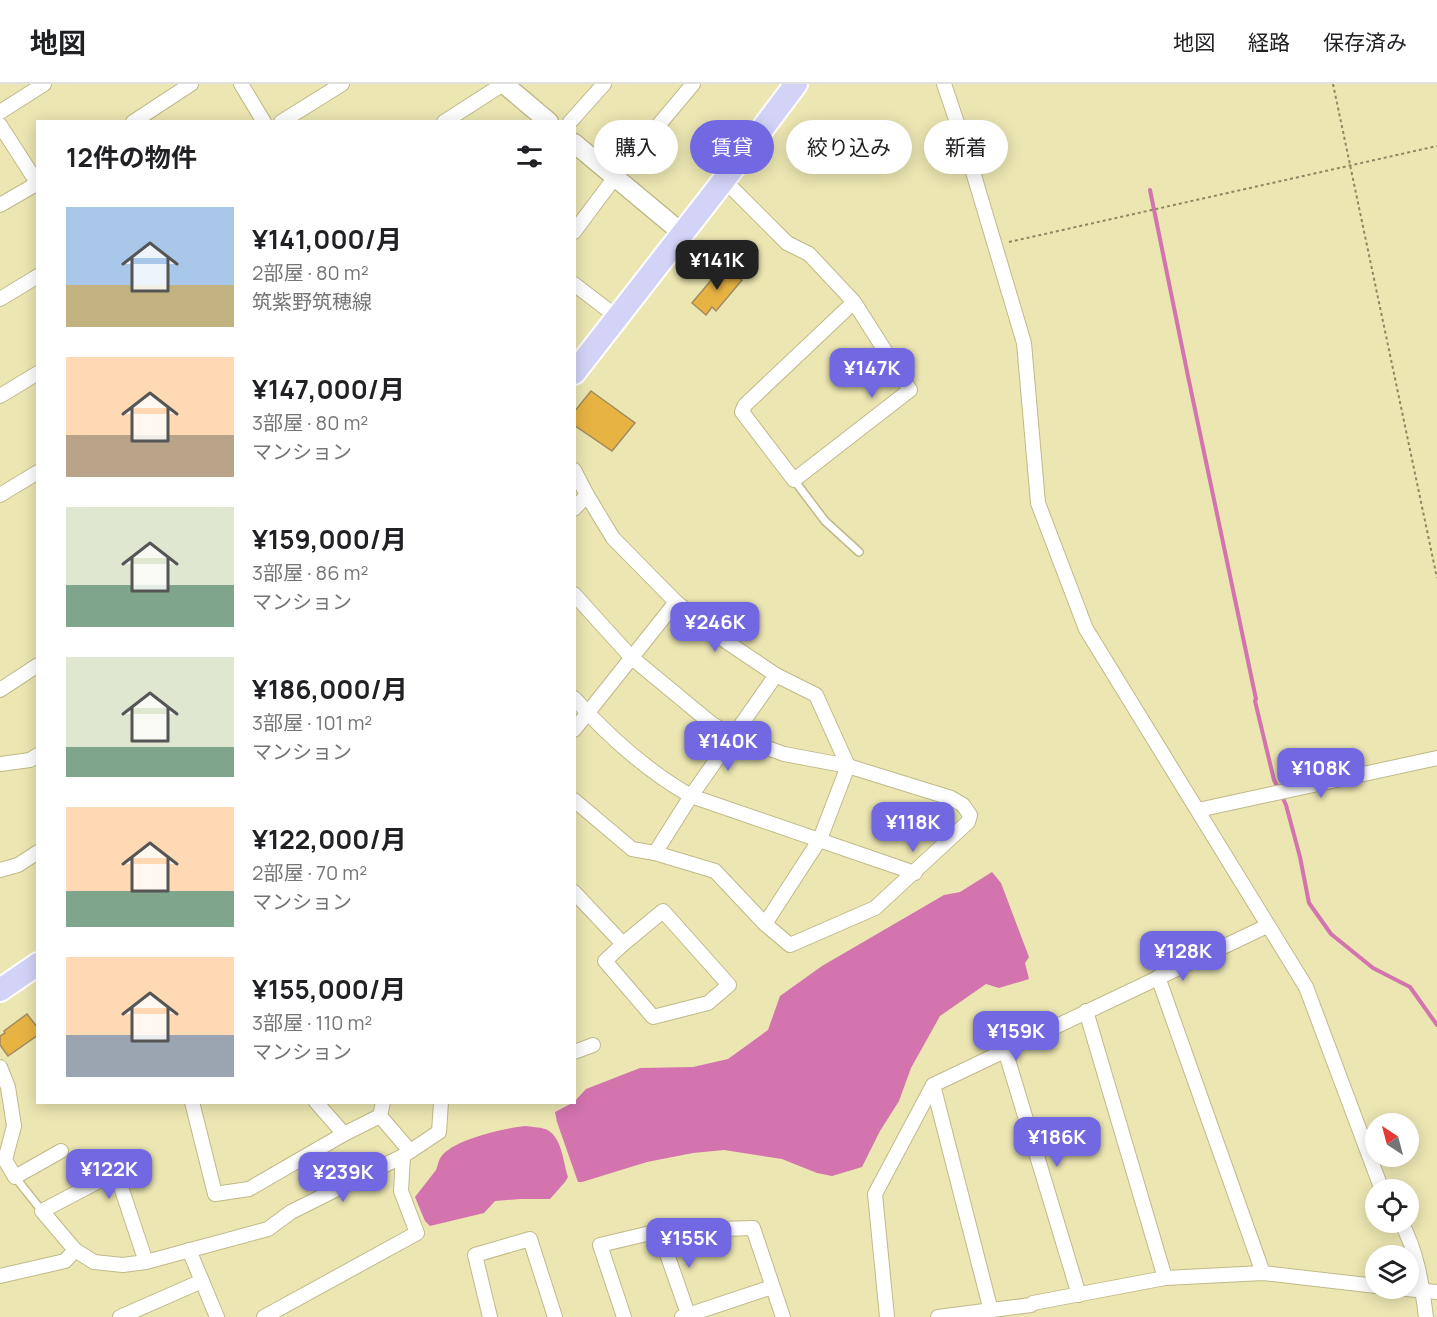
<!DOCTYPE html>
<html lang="ja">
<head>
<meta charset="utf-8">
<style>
	:root { --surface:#fff; --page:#f6f6f6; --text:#202124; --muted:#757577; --line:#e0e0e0; --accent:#7268e2 }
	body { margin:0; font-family:Manrope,"Noto Sans JP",sans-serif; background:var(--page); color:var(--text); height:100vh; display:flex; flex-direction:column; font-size:22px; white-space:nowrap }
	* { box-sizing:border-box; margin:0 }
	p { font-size:20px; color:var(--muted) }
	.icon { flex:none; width:33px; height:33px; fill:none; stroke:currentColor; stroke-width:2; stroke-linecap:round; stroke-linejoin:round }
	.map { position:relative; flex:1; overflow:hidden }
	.sheet { position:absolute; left:36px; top:36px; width:540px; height:984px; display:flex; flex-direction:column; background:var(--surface); border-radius:0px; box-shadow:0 3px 15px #0003 }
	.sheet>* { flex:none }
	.top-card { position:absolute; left:594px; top:36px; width:570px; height:54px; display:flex; gap:12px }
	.needle { width:39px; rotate:324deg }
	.buttons { position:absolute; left:1365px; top:1029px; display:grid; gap:12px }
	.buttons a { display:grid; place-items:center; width:54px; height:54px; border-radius:50%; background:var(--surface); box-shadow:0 3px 15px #0003; font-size:30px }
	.price { position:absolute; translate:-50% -51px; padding:0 14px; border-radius:12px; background:var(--accent); color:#fff; font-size:20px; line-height:39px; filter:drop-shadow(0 2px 3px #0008) }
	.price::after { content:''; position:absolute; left:50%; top:36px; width:18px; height:14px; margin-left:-9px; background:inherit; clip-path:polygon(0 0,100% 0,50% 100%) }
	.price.selected { background:#222; color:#fff }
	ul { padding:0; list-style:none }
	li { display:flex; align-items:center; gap:18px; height:150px; padding:0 30px }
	li span { display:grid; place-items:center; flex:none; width:168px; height:120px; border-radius:0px; color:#555 }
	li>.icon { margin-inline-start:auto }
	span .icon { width:72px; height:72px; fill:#fffc; stroke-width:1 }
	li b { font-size:26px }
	h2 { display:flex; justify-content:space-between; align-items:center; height:72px; padding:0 30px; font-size:26px }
	.pill { padding:0 21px; border-radius:27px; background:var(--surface); box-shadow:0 3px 15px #0003; font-size:21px; line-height:54px }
	.pill.selected { background:var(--accent); color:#fff }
	header { display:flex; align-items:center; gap:36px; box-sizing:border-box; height:84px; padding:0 30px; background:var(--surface); border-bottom:2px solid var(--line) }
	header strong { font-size:28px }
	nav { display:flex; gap:33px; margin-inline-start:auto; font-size:21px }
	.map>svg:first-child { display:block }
	.water { fill:#d374af }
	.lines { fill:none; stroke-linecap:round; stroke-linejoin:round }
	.stream { stroke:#d374af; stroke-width:4 }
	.building { fill:#e7b343; stroke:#a28b5e; stroke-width:1.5 }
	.service-casing { stroke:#bfba88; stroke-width:10 }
	.minor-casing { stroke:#bfba88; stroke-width:16 }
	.tertiary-casing { stroke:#bfba88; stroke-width:21 }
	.primary-casing { stroke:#fff; stroke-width:26 }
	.path { stroke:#8b8863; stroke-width:2; stroke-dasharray:3 3; stroke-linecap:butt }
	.service { stroke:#fff; stroke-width:7 }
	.minor { stroke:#fff; stroke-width:14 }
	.tertiary { stroke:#fff; stroke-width:18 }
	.primary { stroke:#d3d3f7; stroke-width:22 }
</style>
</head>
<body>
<header>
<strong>地図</strong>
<nav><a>地図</a><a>経路</a><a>保存済み</a></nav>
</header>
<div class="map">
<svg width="1437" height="1233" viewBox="0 0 1437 1233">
	<rect width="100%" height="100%" fill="#ebe6b2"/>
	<g class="water">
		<polygon points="992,788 1001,799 1029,873 1025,879 1029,895 999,904 986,900 940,932 911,984 899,1017 880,1047 862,1083 832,1092 817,1089 782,1075 724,1066 693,1069 647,1078 582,1098 578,1098 557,1038 555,1028 574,1018 586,1005 640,984 693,983 728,975 768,946 780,912 822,882 944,811 960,808"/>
		<path d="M 525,1042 C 531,1043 539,1043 545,1045 C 562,1051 563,1078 568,1093 L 565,1098 L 550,1115 L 520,1115 L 495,1117 L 484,1129 L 430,1142 L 425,1137 L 415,1113 C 422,1104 429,1095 436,1086 C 438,1082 438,1077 441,1073 C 452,1056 505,1044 525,1042 Z"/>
	</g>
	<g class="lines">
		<g class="stream">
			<path d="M 1150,106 C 1184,276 1220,445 1256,615 L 1255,617 L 1274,696 L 1279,706"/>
			<polyline points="1282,712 1286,721 1300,773 1309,819 1331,850 1373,884 1410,903 1437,941"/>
		</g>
	</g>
	<g class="building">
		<polygon points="724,181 742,196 716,227 712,223 706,231 692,219"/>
		<polygon points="591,307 635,339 612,367 574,341 574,328"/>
		<polygon points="27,930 38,944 38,951 8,972 0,961 0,952 5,949 4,947"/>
	</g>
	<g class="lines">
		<g class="service-casing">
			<g id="service">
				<polyline points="794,396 825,437 859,468"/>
				<polyline points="15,1093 42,1127"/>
			</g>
		</g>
		<g class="minor-casing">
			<g id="minor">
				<polyline points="241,0 264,38"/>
				<polyline points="944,0 968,71 1024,259 1038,419 1086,545 1306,903 1382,1106"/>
				<polyline points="0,28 44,0"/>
				<polyline points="133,38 191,0"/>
				<polyline points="281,38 342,0"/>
				<polyline points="444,38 503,0"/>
				<polyline points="570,38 604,0"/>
				<polyline points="0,41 38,100"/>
				<polyline points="724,96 787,159 809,170 854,218 745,321 742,328 794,396 910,306 854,218"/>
				<polyline points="0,121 38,99"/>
				<polyline points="574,148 615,93 693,0"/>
				<polyline points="574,200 617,233"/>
				<polyline points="0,215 38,192"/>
				<polyline points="0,312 38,289"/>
				<polyline points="574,386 587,411 613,454 676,518 718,552 776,591 816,611 848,682 820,755 765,840"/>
				<polyline points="0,411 38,388"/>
				<polyline points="574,425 587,411"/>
				<polyline points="574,510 631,573 712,640 734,652 784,670 848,682 951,714 963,721 970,731 968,738 875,824 790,861 765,840 715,787 655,769 632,765 574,716"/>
				<polyline points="0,606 38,581"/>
				<path d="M 574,614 C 608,652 647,687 691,712 L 915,789"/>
				<polyline points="574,646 676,518"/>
				<polyline points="0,680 30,676 38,671"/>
				<polyline points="1198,726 1437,674"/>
				<polyline points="655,769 691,712 776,591"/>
				<polyline points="0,786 18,781 38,768"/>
				<polyline points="574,808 623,860"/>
				<polygon points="663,827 729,901 708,919 653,933 605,877 623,860"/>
				<polyline points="1158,893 1263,1189"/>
				<polyline points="1086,927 1165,1194"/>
				<polyline points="1005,966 1079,1211"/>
				<polyline points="574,968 593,961"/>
				<polyline points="0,983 8,1003 14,1042 5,1076 15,1093 61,1067"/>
				<polyline points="933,1001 991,1227"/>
				<polyline points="192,1018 215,1110 249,1105 344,1050 380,1032 383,1018"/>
				<polyline points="316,1018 344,1050"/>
				<polyline points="380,1032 410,1067"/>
				<path d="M 1401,1138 C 1417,1167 1422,1201 1426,1233"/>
				<polyline points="659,1147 689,1233"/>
				<polyline points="189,1166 217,1233"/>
				<polyline points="146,1178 116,1088 42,1127 75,1166 94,1178 123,1181 146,1178 268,1145 291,1128 403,1072 439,1048 441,1018"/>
				<polyline points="0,1192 65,1177 75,1166"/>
				<polyline points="1397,1204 1437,1208"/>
				<polyline points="120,1233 202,1197"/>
				<polyline points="264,1233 417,1149 401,1107 403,1072"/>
				<polyline points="490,1233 475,1171 530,1155 555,1233"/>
				<polyline points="624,1233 600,1161 659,1147 753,1144 783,1233"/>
				<polyline points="682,1233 772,1203"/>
				<polyline points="887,1233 875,1110 933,1001 1267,842"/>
				<polyline points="938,1233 1031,1221 1033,1219 1165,1194 1263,1189 1376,1202"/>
			</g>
		</g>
		<g class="tertiary-casing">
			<g id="tertiary">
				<polyline points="504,0 549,38"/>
				<polyline points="574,59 682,149"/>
			</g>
		</g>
		<g class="primary-casing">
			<g id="primary">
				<polyline points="574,289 724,96 796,0"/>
				<polyline points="0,906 38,880"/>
			</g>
		</g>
		<g class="path">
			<polyline points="1333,0 1437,494"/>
			<polyline points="1009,158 1437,62"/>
		</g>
		<use href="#service" class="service"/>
		<use href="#minor" class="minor"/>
		<use href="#tertiary" class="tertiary"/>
		<use href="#primary" class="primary"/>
	</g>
</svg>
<div class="buttons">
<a><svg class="needle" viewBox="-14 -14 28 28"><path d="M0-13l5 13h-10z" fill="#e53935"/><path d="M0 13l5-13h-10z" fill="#757577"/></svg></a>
<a><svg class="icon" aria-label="locate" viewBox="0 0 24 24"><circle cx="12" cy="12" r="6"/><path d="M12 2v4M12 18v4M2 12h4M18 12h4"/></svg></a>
<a><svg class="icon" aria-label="layers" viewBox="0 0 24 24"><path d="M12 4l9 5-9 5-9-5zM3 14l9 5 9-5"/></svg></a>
</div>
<b class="price selected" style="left:717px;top:207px">¥141K</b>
<b class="price" style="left:872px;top:315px">¥147K</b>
<b class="price" style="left:715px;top:569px">¥246K</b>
<b class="price" style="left:728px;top:688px">¥140K</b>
<b class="price" style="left:1321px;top:715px">¥108K</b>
<b class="price" style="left:913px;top:769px">¥118K</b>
<b class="price" style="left:1183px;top:898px">¥128K</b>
<b class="price" style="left:1016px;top:978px">¥159K</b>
<b class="price" style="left:1057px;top:1084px">¥186K</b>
<b class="price" style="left:109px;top:1116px">¥122K</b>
<b class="price" style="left:343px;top:1119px">¥239K</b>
<b class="price" style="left:689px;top:1185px">¥155K</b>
<div class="top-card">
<a class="pill">購入</a>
<a class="pill selected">賃貸</a>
<a class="pill">絞り込み</a>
<a class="pill">新着</a>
</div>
<section class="sheet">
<h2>12件の物件<svg class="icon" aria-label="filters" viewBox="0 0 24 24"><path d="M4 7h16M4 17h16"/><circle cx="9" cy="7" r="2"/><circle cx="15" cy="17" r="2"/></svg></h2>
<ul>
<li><span style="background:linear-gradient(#a9c7e8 65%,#c2b280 0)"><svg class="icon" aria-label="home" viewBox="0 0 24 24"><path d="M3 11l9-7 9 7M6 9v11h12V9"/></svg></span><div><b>¥141,000/月</b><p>2部屋 · 80 m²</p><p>筑紫野筑穂線</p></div></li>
<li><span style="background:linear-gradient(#ffd9b3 65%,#b9a48a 0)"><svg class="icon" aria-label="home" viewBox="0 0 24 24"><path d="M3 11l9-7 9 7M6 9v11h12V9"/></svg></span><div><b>¥147,000/月</b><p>3部屋 · 80 m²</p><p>マンション</p></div></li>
<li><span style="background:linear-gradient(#dfe7d0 65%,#7fa58c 0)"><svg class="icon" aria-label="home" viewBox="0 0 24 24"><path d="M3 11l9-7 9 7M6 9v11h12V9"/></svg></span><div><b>¥159,000/月</b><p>3部屋 · 86 m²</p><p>マンション</p></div></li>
<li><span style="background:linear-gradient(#dfe7d0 75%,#7fa58c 0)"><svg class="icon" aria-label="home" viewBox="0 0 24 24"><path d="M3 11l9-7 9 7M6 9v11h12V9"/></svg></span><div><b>¥186,000/月</b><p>3部屋 · 101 m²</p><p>マンション</p></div></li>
<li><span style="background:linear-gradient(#ffd9b3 70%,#7fa58c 0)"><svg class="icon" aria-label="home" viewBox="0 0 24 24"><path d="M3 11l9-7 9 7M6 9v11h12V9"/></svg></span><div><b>¥122,000/月</b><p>2部屋 · 70 m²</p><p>マンション</p></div></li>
<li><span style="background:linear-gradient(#ffd9b3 65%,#9aa5b1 0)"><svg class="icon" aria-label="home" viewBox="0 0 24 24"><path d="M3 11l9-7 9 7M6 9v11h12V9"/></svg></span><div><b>¥155,000/月</b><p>3部屋 · 110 m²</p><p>マンション</p></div></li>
</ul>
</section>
</div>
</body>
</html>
